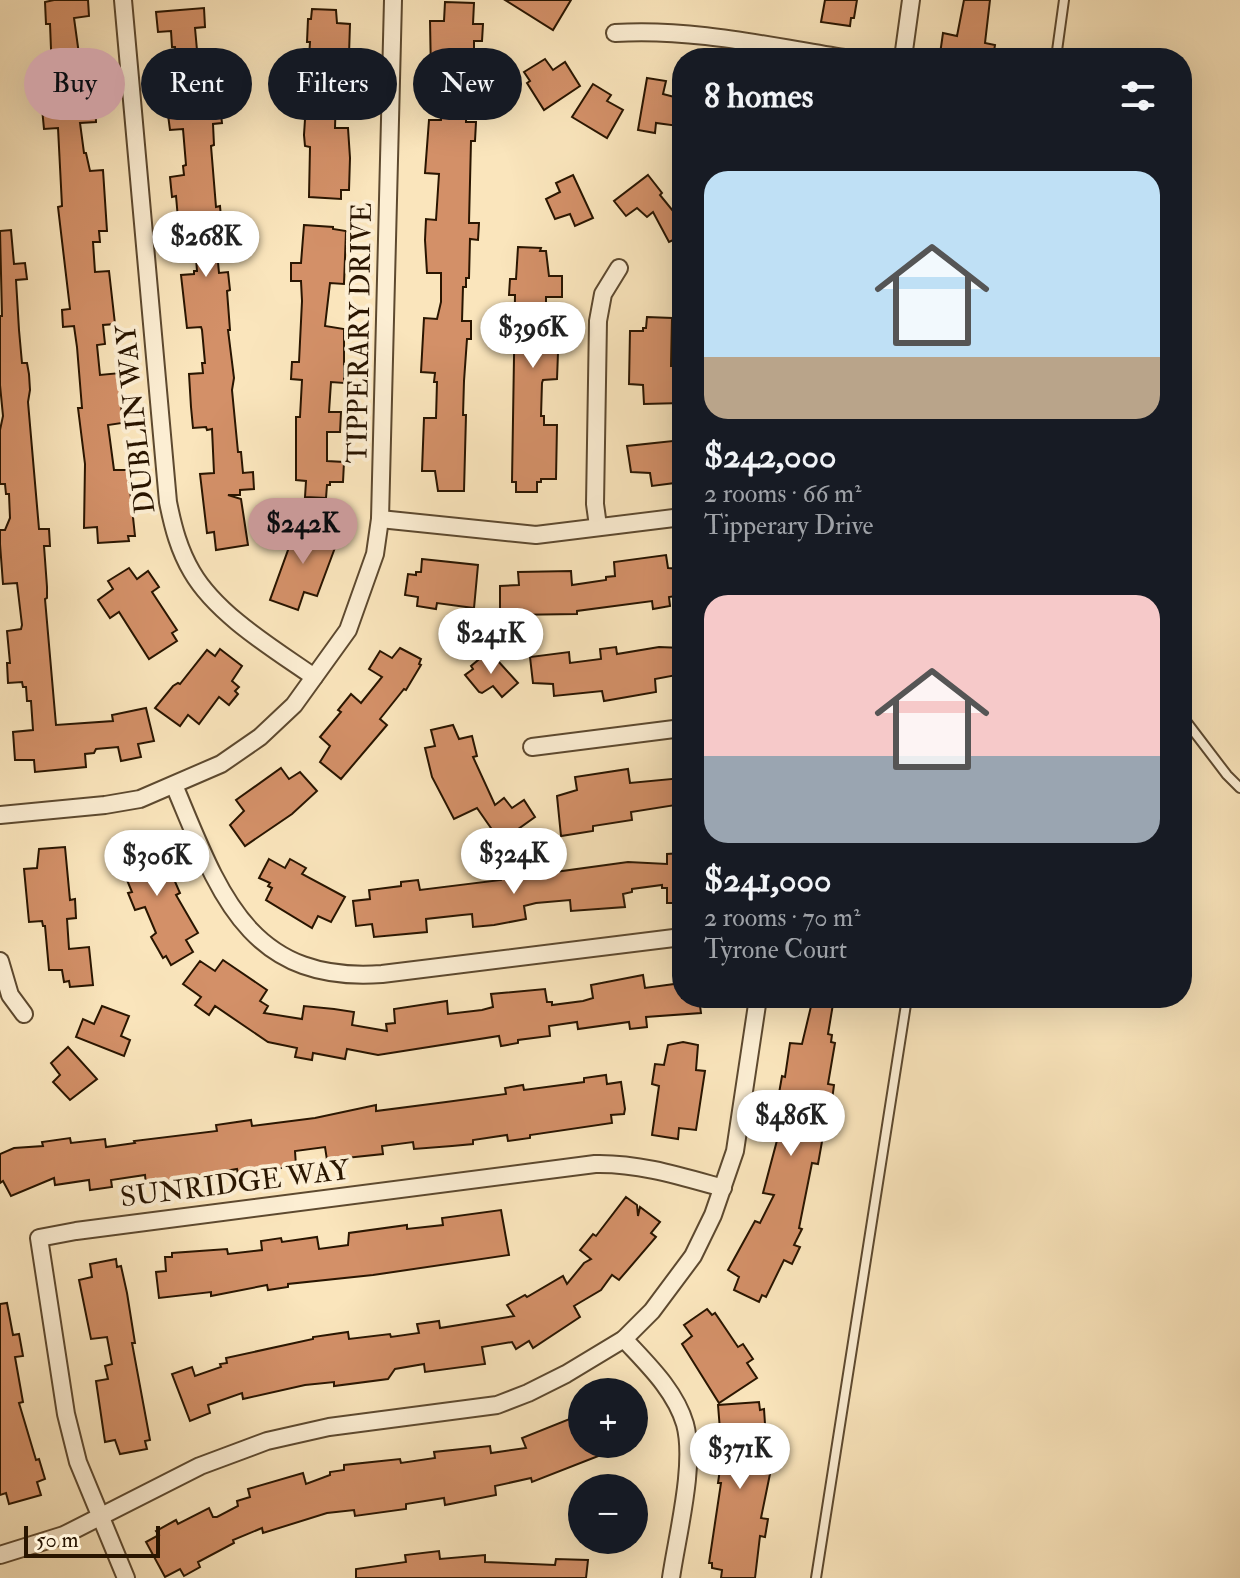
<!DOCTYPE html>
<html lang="en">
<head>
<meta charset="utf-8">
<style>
	:root { --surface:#171b24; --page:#242831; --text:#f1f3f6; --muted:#9ea1a6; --accent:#c59692 }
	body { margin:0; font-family:"IM FELL Double Pica",serif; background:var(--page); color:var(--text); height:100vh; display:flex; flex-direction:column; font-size:30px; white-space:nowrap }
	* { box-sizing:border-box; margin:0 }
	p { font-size:26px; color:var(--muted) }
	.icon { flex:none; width:44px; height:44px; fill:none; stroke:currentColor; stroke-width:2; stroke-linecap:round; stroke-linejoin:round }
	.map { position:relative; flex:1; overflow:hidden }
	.drawer { position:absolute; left:672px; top:48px; width:520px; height:960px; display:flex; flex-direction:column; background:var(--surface); border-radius:32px; box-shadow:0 8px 32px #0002 }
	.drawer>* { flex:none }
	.top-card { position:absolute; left:24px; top:48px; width:528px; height:72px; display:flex; gap:16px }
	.controls { position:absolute; left:568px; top:1378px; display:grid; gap:16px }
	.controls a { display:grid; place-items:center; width:80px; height:80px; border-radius:50%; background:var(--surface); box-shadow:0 8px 32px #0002; font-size:40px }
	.scale { position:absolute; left:24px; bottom:20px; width:136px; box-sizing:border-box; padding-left:8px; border:4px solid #291500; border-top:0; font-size:22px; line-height:28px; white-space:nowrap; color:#291500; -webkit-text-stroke:6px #fceed3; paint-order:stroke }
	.price { position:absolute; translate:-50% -68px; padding:0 18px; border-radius:28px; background:#fff; color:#222; font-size:26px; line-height:52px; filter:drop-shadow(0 2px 4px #0008) }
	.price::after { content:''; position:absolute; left:50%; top:48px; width:24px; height:18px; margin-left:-12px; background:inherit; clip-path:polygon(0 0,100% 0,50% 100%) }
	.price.selected { background:var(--accent); color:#111 }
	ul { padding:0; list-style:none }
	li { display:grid; align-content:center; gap:16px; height:424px; padding:0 32px }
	li span { display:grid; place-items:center; height:248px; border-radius:24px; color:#555 }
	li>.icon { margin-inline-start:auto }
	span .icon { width:144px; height:144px; fill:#fffc; stroke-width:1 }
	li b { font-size:34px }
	h2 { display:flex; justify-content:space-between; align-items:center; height:96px; padding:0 32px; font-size:34px }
	.pill { padding:0 28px; border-radius:36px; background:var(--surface); box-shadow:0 8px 32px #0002; font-size:28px; line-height:72px }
	.pill.selected { background:var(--accent); color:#111 }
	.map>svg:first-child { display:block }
	.building { fill:#d39068; stroke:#291500; stroke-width:2 }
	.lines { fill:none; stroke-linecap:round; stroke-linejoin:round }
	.service-casing { stroke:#5d492f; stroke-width:12 }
	.minor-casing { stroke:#5d492f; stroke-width:20 }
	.service { stroke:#fceed3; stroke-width:8 }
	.minor { stroke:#fceed3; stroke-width:16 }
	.labels { text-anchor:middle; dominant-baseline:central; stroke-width:8; stroke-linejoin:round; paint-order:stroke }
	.street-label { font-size:28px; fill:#291500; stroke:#fceed3 }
</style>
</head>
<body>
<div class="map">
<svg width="1240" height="1578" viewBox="0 0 1240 1578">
	<rect width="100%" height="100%" fill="#fae5bc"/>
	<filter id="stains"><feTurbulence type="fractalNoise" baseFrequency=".0025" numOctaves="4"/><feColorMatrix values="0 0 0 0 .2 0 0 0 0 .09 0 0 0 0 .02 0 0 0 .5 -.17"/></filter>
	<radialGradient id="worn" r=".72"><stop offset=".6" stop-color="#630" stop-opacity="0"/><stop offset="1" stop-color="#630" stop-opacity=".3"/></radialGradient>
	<g class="building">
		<polygon points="54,0 88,0 89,16 74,18 81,69 94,68 96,122 80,123 84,153 86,153 90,171 103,170 107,231 99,231 100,242 93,242 95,272 109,271 115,324 103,325 105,344 97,345 100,375 120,373 122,423 108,425 114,470 128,470 135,536 128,536 129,541 98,543 97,527 84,528 85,464 78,408 82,408 77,347 74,326 63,327 62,310 70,309 58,207 62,206 58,128 44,129 42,108 45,108 42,75 52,74 50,24 46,24 45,2"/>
		<polygon points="505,0 571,0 553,30"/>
		<polygon points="825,0 857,0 854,18 851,18 850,26 821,22"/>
		<polygon points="964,0 990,0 985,43 995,45 993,58 940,54 943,33 957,36"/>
		<polygon points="445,2 474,3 473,24 483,24 482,41 474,41 474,79 470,79 470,89 467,89 466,122 476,122 475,141 471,141 469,223 479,223 478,240 470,239 469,278 466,278 466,287 463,287 462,321 471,321 471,339 467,339 464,381 463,415 466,415 464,491 438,491 435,471 422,471 424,418 436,418 437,382 434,382 435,373 421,372 424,318 437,319 441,302 441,273 427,273 425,240 426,219 436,220 439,174 425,173 429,120 441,120 446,75 431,74 430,21 444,21"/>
		<polygon points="204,8 205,27 195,28 198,61 202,60 203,70 206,70 209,107 220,106 222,123 213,124 214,145 211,146 216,207 220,206 222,230 218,230 219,240 216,241 219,273 228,272 230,290 227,291 230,330 228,330 234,378 232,390 238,452 241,452 243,473 253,472 254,489 240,490 240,495 228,495 241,499 248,545 216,550 214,532 207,533 200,474 214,473 212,429 207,430 206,427 193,428 191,407 189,374 203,373 202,363 205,363 202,330 201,327 187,328 181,275 194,274 194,271 197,271 194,232 192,228 179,230 176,196 172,197 170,177 184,175 183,166 186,165 183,129 170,130 163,77 177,76 175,47 172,47 171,31 158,32 156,12"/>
		<polygon points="312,9 336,10 337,23 350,24 348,85 340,84 340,94 336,94 335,128 348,128 350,158 349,190 341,190 341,199 309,197 310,147 305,146 304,135 310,42 307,42 308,19 311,19"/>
		<polygon points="545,59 553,70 565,62 580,86 544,110 527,83 530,81 524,72"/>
		<polygon points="647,78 666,81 663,94 682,99 678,126 656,123 655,133 638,130"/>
		<polygon points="593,84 611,95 607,101 623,110 607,138 572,117"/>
		<polygon points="573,175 593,218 575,226 570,214 555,219 546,199 560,192 556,183"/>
		<polygon points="648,175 662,193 660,195 682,222 682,236 669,242 653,212 647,217 637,208 626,216 614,201"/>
		<polygon points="304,225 333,227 333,229 346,231 344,284 330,283 325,326 344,329 344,383 331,382 329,412 341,412 340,432 327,432 327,461 344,462 343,482 330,482 330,485 327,485 326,498 305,497 306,481 296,480 296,417 300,417 302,380 291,379 292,362 299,362 302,301 301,281 291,281 291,263 301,263"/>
		<polygon points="11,230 14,264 25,263 27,279 16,280 19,330 22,363 27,363 29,374 30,390 28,402 39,529 49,529 50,546 44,546 47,587 47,598 45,599 56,725 113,721 112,715 146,708 154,741 138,744 141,757 121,761 118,747 96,749 94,753 85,754 86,767 35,772 34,760 15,760 13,732 33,730 31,701 27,701 26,687 23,687 22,682 8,683 7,663 10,663 7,631 21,629 22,625 17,583 3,584 0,544 0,530 5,530 10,518 9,494 6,494 5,484 0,484 0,430 3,416 0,385 0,316 2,316 0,231"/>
		<polygon points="518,247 541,248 540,251 546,251 549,276 562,276 562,297 546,297 546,326 559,326 557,379 543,380 542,383 541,416 544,416 544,425 557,425 556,479 541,479 541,482 537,482 537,492 516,492 516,482 512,482 515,295 509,295 510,279 516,279"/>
		<polygon points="647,317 672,318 671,366 682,366 682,403 644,404 643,385 629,384 630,331 643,331 643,328 646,328"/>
		<polygon points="682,440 682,482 652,486 650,473 631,472 627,446"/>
		<polygon points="303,520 326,528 323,541 336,545 317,596 304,592 298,610 270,600 296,528 300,530"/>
		<polygon points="666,555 668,568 682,569 682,595 669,597 670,606 653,609 652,601 577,611 577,614 500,615 500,586 519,585 518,572 571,571 572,585 606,580 606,577 615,576 614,562"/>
		<polygon points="422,559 478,565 474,608 437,603 436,609 417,606 418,597 405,595 408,574 416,575 416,572 421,572"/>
		<polygon points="129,568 137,579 148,571 159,587 152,592 177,630 172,633 177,641 149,659 119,612 110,618 98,600 113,589 108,581"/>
		<polygon points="616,647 617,654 659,647 682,648 682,674 655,679 656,692 604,701 602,691 554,696 553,684 533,683 530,657 569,652 570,663 601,659 600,649"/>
		<polygon points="400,648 421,659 419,664 421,665 406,690 404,689 380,719 387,725 341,779 320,762 330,746 320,737 341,712 338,710 351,694 361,703 382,677 369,669 380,651 392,658"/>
		<polygon points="220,649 242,666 232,681 239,687 235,691 238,694 229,705 219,697 199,724 188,715 180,726 155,708 173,686 178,683 180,684 207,650 215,656"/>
		<polygon points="489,651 518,683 502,697 493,686 482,693 479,692 465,675 473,669 471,666"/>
		<polygon points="453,725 459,739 472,736 477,756 473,757 495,805 504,798 512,808 524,800 535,817 504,839 500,841 477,808 454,819 432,777 425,748 435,746 431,730"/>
		<polygon points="281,768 289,779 300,772 317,791 292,814 245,846 230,825 244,811 236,800"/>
		<polygon points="628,769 630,783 682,778 682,804 631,812 632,820 593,826 593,831 561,836 557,796 577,790 575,777"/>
		<polygon points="136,838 140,838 146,849 159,845 180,893 176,895 198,933 186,940 193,952 171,965 166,956 163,958 151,937 156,933 145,907 135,910 128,893 132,892 117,856 121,855 117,846"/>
		<polygon points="65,847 70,900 75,899 76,918 67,919 69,949 89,947 93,985 70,987 69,981 64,982 62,970 49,970 45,926 43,926 42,921 29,922 24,869 37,868 39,849"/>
		<polygon points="682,853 682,903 667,903 667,888 662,888 662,885 632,889 632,892 623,894 625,907 571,911 570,900 536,903 524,906 526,919 494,925 473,927 472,914 462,915 426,919 427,932 374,937 372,924 356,926 353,901 370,899 369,890 401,886 401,882 418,880 420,890 501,880 500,870 517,868 518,877 628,862 667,864 667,854"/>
		<polygon points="269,859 285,868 290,859 306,868 302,874 345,897 331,922 318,916 312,928 266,900 272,888 268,886 270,883 259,878"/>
		<polygon points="223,960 267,990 260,1001 268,1006 264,1013 302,1019 304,1006 334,1009 354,1012 352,1025 387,1031 386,1024 395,1023 394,1009 447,1001 448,1014 482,1010 493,1007 491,994 545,989 547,1002 552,1002 552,1005 583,1001 593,998 591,985 643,975 645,988 682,983 682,998 699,998 701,1013 646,1017 647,1027 630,1029 629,1022 578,1029 577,1022 549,1026 550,1036 518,1040 518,1043 501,1046 499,1036 378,1055 347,1049 345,1059 313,1053 312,1060 295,1057 297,1048 268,1042 215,1006 209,1015 195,1005 201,997 183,984 200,961 215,971"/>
		<polygon points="813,998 834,998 828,1034 832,1035 831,1042 835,1043 828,1084 834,1085 832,1100 825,1099 819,1135 823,1136 818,1164 812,1163 799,1228 802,1229 794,1245 800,1247 792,1264 784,1260 766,1297 762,1295 759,1302 734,1290 739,1277 728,1270 755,1221 760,1223 774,1195 763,1193 779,1133 785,1134 791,1101 778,1099 782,1076 785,1077 790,1043 802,1044"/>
		<polygon points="102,1006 129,1016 121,1036 130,1040 124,1056 76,1037 83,1019 94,1024"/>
		<polygon points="683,1042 698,1045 696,1070 705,1071 696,1130 679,1128 678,1139 652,1135 659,1086 652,1084 655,1064 664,1065 668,1045"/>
		<polygon points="68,1047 97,1079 70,1100 53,1082 60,1075 51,1063"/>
		<polygon points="606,1075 607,1084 621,1082 625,1109 624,1114 611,1115 612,1123 530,1135 530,1138 508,1141 507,1135 473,1140 473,1144 452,1146 414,1149 413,1142 382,1146 383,1154 327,1160 325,1147 295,1151 296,1166 238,1174 237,1169 146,1185 145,1175 111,1180 112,1187 90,1190 89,1180 55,1185 54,1178 11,1196 3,1181 0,1183 0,1154 14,1148 43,1146 42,1142 70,1138 71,1143 105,1139 106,1147 135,1143 134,1141 217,1131 216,1125 251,1120 252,1126 315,1118 376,1105 376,1111 446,1102 506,1094 505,1088 523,1085 524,1090 584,1082 584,1078"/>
		<polygon points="626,1197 637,1205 638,1216 640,1207 660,1222 651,1233 656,1237 619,1280 612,1275 601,1290 574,1306 580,1317 533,1348 529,1341 516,1349 512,1342 482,1347 485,1364 425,1372 424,1364 395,1369 388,1379 334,1386 334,1382 305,1385 243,1399 242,1393 208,1405 210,1413 190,1421 172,1374 192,1367 195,1376 221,1367 220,1364 227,1363 226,1358 313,1339 313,1337 348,1332 349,1339 390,1334 391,1337 419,1333 417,1324 439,1321 440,1328 514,1316 507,1305 525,1295 527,1297 563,1276 567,1284 584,1263 591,1259 580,1250 593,1234 596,1236"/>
		<polygon points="501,1210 509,1255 373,1275 288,1284 288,1287 268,1290 267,1285 211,1296 211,1292 159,1298 156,1272 166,1271 165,1257 172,1257 172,1253 227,1249 228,1254 262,1250 261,1241 281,1238 282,1242 317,1237 319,1249 348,1245 349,1233 407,1225 407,1229 443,1225 442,1218"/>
		<polygon points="116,1259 117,1267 121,1266 127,1293 135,1343 132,1343 150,1440 145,1441 147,1449 120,1454 115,1440 105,1442 96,1381 108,1379 105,1366 112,1364 107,1337 91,1339 79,1280 92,1277 90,1264"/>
		<polygon points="7,1303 13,1335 19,1334 23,1356 15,1357 23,1402 19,1403 36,1460 39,1459 45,1479 37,1482 41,1495 9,1504 6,1493 0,1495 0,1304"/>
		<polygon points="707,1309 712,1315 715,1313 738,1347 743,1344 753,1359 747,1363 757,1378 719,1403 682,1344 692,1336 684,1325"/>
		<polygon points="759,1402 760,1410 764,1409 766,1439 762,1468 771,1469 761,1518 768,1519 765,1537 760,1536 755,1578 721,1578 722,1570 712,1568 712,1563 709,1563 721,1483 718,1483 722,1455 718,1405"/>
		<polygon points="582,1416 582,1444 629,1444 532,1482 531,1478 495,1486 496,1495 445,1505 444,1498 406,1504 406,1509 355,1516 354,1510 327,1513 263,1533 262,1528 233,1540 234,1543 198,1562 200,1567 184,1576 180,1569 165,1577 146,1542 159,1535 156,1531 176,1520 178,1524 209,1508 213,1517 217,1517 238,1506 237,1501 250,1497 248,1489 303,1473 306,1484 330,1475 330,1472 344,1470 344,1465 400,1459 401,1463 435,1458 434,1452 490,1446 491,1453 526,1448 522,1438 572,1418 573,1421"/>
		<polygon points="439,1551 440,1559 485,1555 485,1562 555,1565 556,1559 588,1560 586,1578 356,1578 356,1569 406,1562 405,1555"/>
	</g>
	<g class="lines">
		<g class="service-casing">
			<g id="service">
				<polyline points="1056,58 1064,0"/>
				<polyline points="1182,716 1227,775 1240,788"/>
				<polyline points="816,1578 907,998"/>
			</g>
		</g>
		<g class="minor-casing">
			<g id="minor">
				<path d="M 123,0 L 168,502 C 173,527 179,550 192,572 C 217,615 274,649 314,677"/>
				<path d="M 615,33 C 691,28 768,46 844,58"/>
				<polyline points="903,58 911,0"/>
				<polyline points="380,519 536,535 682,517"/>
				<polyline points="598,526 595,504 598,321 603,294 619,268"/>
				<polyline points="532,747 682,728"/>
				<path d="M 174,785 C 218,889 246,984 382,974 L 682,937"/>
				<polyline points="0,815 105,805 140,799 221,764 260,737 294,705 348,630 375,554 380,519 393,0"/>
				<polyline points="0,961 10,995 24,1014"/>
				<path d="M 624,1339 C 647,1364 675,1390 685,1424 C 696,1464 677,1536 671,1578"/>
				<polyline points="0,1555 64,1535 200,1466 267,1441 329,1427 497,1405 528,1393 566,1374 624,1339 652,1311 693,1256 713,1215 735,1151 758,998"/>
				<path d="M 126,1578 L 78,1462 L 66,1414 L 39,1238 L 76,1231 L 595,1164 C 639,1163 680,1176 723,1188"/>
			</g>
		</g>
		<use href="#service" class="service"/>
		<use href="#minor" class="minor"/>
	</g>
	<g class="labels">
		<g class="street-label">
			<text transform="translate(360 333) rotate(-89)">TIPPERARY DRIVE</text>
			<text transform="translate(136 419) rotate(-96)">DUBLIN WAY</text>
			<text transform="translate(235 1184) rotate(-7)">SUNRIDGE WAY</text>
		</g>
	</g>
	<rect width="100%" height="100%" filter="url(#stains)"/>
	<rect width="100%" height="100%" fill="url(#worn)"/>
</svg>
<div class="controls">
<a>+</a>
<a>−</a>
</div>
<div class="scale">50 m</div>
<b class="price" style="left:206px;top:279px">$268K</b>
<b class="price" style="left:533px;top:370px">$396K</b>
<b class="price selected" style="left:303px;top:566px">$242K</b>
<b class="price" style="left:491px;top:676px">$241K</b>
<b class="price" style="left:514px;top:896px">$324K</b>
<b class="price" style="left:157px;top:898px">$306K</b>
<b class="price" style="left:791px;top:1158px">$486K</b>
<b class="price" style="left:740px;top:1491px">$371K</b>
<div class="top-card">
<a class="pill selected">Buy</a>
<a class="pill">Rent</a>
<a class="pill">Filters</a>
<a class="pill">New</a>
</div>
<section class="drawer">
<h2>8 homes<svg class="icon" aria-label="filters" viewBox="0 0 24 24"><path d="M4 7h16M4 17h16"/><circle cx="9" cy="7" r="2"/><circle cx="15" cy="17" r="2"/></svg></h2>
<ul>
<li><span style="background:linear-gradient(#bfe0f5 75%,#b9a48a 0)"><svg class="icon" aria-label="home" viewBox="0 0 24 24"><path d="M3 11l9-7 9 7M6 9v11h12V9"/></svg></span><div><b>$242,000</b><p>2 rooms · 66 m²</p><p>Tipperary Drive</p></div></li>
<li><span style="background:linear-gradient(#f6c9c9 65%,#9aa5b1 0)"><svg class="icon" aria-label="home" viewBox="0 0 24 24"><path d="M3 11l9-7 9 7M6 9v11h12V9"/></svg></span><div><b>$241,000</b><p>2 rooms · 70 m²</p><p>Tyrone Court</p></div></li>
</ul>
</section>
</div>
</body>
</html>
